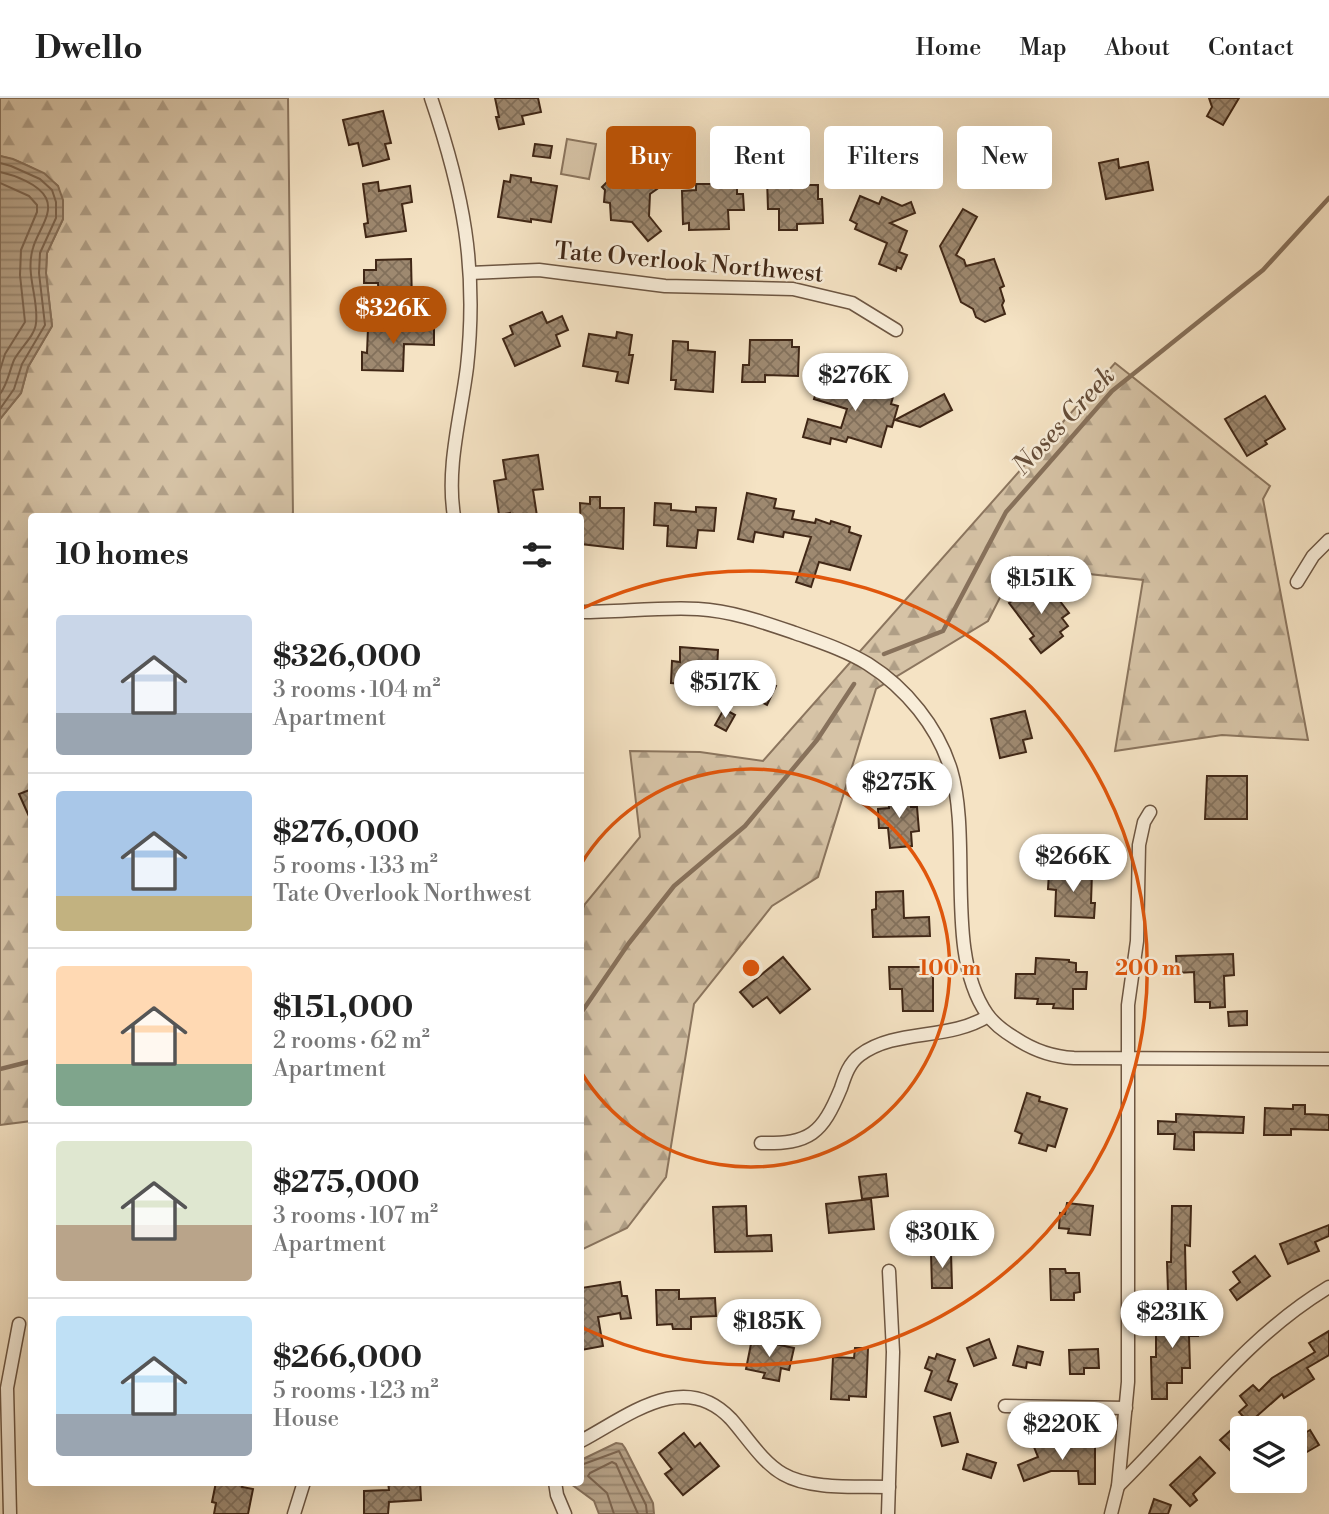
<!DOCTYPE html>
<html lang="en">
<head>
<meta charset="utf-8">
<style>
	:root { --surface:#fff; --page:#f6f6f6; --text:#222; --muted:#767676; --line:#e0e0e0; --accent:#b45309 }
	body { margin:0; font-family:"Libre Bodoni",serif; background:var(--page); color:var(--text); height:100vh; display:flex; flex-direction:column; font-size:26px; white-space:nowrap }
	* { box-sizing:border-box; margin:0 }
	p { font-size:23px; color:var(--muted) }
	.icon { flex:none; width:38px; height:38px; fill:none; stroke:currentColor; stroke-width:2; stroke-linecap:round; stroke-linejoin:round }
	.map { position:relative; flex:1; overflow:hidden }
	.sheet { position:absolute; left:28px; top:415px; width:556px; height:973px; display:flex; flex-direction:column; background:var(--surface); border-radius:7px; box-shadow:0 7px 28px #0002 }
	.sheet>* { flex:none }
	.hud { position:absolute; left:606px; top:28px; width:618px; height:63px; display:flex; gap:14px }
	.buttons { position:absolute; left:1230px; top:1318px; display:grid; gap:14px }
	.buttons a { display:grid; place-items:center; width:77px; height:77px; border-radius:7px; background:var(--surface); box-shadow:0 7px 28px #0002; font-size:35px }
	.price { position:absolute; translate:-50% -60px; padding:0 16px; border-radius:24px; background:#fff; color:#222; font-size:23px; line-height:46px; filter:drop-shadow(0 2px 4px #0008) }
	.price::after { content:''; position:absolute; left:50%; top:42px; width:21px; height:16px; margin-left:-10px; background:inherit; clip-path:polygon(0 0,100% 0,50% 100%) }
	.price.selected { background:var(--accent); color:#fff }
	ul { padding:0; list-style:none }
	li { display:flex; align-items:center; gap:21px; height:175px; padding:0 28px }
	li+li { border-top:2px solid var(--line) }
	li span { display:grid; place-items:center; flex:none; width:196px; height:140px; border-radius:7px; color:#555 }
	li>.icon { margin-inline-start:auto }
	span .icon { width:84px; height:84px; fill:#fffc; stroke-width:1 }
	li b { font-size:30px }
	h2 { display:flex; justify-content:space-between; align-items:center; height:84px; padding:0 28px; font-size:30px }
	.chip { padding:0 24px; border-radius:7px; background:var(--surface); box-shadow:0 7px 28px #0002; font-size:24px; line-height:63px }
	.chip.selected { background:var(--accent); color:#fff }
	header { display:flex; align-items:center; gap:42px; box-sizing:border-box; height:98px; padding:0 35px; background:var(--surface); border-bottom:2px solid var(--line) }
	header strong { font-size:33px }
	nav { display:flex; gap:38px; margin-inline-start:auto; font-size:24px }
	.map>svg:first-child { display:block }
	.forest { fill:url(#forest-firs); stroke:#8b755e; stroke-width:2 }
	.pitch { fill:#d6c3a6; stroke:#8b755e; stroke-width:2 }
	.water { fill:url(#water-rules); stroke:#87715b; stroke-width:2 }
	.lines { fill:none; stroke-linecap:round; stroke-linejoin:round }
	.shore { stroke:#7c6550; stroke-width:2 }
	.stream { stroke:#87715b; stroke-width:4.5 }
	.building { fill:url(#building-cross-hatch); stroke:#402716; stroke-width:2 }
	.minor-casing { stroke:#6d5642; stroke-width:15 }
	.minor { stroke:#f8edd9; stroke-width:12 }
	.ring { fill:none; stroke:#e0560c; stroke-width:3.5 }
	.labels { text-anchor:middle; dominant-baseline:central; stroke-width:5; stroke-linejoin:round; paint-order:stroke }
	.street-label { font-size:24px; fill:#402716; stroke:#f8edd9 }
	.water-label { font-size:26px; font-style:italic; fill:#644c38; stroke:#f8edd9 }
	.centre { fill:#e0560c; stroke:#f8edd9; stroke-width:3.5 }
	.ring-label { font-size:21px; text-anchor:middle; font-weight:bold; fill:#e0560c; stroke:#f8edd9; stroke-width:5; stroke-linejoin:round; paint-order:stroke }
</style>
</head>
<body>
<header>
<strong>Dwello</strong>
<nav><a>Home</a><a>Map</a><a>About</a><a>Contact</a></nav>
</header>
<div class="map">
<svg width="1329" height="1416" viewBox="0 0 1329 1416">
	<defs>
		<pattern id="forest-firs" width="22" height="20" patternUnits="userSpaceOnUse" patternTransform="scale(1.75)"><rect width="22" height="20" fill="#d6c3a6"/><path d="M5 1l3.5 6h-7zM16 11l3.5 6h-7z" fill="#af9e86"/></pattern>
		<pattern id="water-rules" width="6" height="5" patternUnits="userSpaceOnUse" patternTransform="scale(1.75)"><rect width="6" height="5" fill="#b7a389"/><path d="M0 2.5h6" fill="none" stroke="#96856f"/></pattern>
		<pattern id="building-cross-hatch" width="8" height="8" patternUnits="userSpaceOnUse" patternTransform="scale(1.75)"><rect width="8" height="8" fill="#9e8970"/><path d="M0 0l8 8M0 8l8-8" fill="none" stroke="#82705b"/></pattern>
	</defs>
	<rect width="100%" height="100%" fill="#f5e3c4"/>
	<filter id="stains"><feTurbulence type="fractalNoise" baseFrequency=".00286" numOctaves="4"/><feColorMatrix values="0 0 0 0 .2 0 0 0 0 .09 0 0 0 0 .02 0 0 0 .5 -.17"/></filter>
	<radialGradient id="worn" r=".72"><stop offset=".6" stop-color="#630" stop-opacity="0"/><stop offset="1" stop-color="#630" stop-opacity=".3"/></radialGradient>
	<g class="forest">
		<path d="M 0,0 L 288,0 L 293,418 L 32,418 L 31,1023 L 0,1027 L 0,321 L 21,295 L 28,269 L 52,228 L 46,175 L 47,155 L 63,121 L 58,88 C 41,73 22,63 0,58 Z"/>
		<polygon points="1115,265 1270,388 1263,401 1308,642 1222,637 1115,653 1143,482 1016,468 988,523 876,591 818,779 772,808 694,906 666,1079 627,1130 581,1152 581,816 585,806 640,739 630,653 700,654 763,663"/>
	</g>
	<polygon class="pitch" points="567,41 596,46 589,81 561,76"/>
	<g class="water">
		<polygon points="0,58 13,61 44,75 58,88 63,102 63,121 47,155 46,175 52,228 28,269 21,295 0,321"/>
		<polygon points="616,1345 622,1346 625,1350 653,1405 654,1416 599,1416 594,1403 571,1386 581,1384 581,1362"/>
	</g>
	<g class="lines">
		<g class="shore">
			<polyline points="0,65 11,68 40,81 52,92 56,104 56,120 40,155 39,175 45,227 22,266 14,291 0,311"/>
			<path d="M 0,74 C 14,77 39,86 46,100 C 54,116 37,134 33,150 C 25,176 39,201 36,225 C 35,238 20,250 14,262 C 9,274 8,285 0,296"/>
			<polyline points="0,85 29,98 37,107 37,114 21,152 20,177 25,224 5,256 0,272"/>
			<polyline points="581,1367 619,1353 646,1407 647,1416"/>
			<polyline points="614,1416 607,1395 588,1378 590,1375 612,1364 616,1366 638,1416"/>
		</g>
		<g class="stream">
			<polyline points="884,556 943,533 1006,414 1112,293 1263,172 1329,100"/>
			<polyline points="581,915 629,845 674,788 745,728 817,642 854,586"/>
			<polyline points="0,971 32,963"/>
		</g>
	</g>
	<g class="building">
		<polygon points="495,0 538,0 541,14 522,18 524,26 499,31 496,19 499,19"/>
		<polygon points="1209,0 1239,0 1223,27 1207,18 1212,9"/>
		<polygon points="383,13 391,45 385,46 389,61 363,68 358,45 349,47 343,22"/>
		<polygon points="535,46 552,48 550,60 533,58"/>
		<polygon points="1118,61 1119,70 1148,64 1153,92 1106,101 1099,65"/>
		<polygon points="511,77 531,80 531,84 557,88 551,124 531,121 531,124 498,119 504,83 510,84"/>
		<polygon points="613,78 620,87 639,88 648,81 657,91 650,96 649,118 661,133 648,143 632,124 611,122 610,105 604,104 605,92 602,89"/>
		<polygon points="786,80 786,87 818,87 818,101 822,101 823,125 797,126 797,132 779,132 779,111 768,111 767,81"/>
		<polygon points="378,84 379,93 410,88 412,104 402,106 406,133 366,139 364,126 368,125 363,86"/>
		<polygon points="696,86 737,86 737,96 743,96 744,112 728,112 729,131 689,132 689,125 683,126 682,93 696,92"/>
		<polygon points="860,98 879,106 882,99 902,108 911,104 915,115 890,125 907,133 899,154 907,157 901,171 897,169 896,173 879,166 887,145 855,131 857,126 850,122"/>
		<polygon points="963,111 977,119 956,157 964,162 966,168 994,161 1004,188 1000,190 1004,203 1002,207 1005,216 985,224 976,219 973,211 961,204 940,148"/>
		<polygon points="411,161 412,205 379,206 378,185 364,185 364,172 376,172 376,162"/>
		<polygon points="542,214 547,225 562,218 568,232 556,237 560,248 515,268 503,241 513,236 510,228"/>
		<polygon points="376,228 434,230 434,247 404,246 403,273 362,272 362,254 367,255 368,230 375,230"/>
		<polygon points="617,234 632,237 629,257 633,257 628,285 616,283 618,274 583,268 589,236 616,240"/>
		<polygon points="750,242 792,242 792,249 799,249 798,278 765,277 765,284 742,284 743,267 749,267"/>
		<polygon points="673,243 688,244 688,252 715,254 713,294 675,291 676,282 671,282"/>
		<polygon points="848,279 887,291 886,297 893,299 891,306 898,308 892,329 887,328 881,349 848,339 846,344 831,340 830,346 803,339 808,321 841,330 847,311 814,301 819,284 844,291"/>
		<polygon points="944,296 952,312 920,329 895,322"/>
		<polygon points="1265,298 1285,331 1265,343 1267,346 1247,358 1225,321"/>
		<polygon points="538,357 543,391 533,392 537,418 510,418 510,415 499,417 494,383 506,381 503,362"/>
		<polygon points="747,395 776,401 774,410 794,413 792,421 815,425 816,421 830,426 831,423 850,429 849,434 861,438 850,472 819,464 811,489 796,484 811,439 784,434 783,439 755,434 753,444 738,441"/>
		<polygon points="590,399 600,399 600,410 624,410 623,451 581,446 580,405 590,406"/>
		<polygon points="655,405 671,406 671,412 696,414 696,409 716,410 714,433 698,432 696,450 667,448 668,428 654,427"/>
		<polygon points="1037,485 1045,495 1050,490 1069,515 1062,520 1068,528 1060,534 1063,538 1041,555 1030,541 1034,538 1009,505"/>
		<polygon points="680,549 718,552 716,592 684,591 684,586 671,585 672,563 680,564"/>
		<polygon points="744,571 776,588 767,607 734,590"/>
		<polygon points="724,611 735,617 726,633 715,627"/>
		<polygon points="1025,613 1032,640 1023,642 1026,654 1000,660 991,621"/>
		<polygon points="1207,678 1247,678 1247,721 1205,721"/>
		<polygon points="32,691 32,725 19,696"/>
		<polygon points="909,693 911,709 917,709 919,733 911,734 912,748 890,750 888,730 879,730 878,711 889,710 888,695"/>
		<polygon points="1049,774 1092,775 1091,805 1095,805 1094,820 1055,818 1056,792 1048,791"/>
		<polygon points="903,793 904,820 929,819 930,838 873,839 872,812 876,811 876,794"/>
		<polygon points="1233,856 1234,877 1224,878 1225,909 1210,910 1210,904 1195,904 1194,874 1177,875 1176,858"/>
		<polygon points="783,859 810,891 780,915 767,899 753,909 740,894"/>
		<polygon points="1036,860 1069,862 1069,864 1076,865 1076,874 1087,874 1086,891 1073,891 1073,911 1053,910 1054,906 1037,906 1038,901 1015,900 1016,876 1035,876"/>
		<polygon points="889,869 921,869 921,878 933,878 933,913 903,913 902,891 890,891"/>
		<polygon points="1247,913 1247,927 1229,928 1228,914"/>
		<polygon points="1027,995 1040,999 1039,1003 1067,1011 1055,1049 1048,1047 1046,1053 1019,1045 1022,1036 1015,1033"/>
		<polygon points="1293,1007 1305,1007 1305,1016 1329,1017 1329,1032 1291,1031 1291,1037 1264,1037 1265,1010 1293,1011"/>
		<polygon points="1176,1016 1244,1019 1243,1035 1194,1034 1194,1052 1174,1051 1175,1036 1158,1036 1158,1023 1176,1024"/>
		<polygon points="886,1076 888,1098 862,1101 859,1079"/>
		<polygon points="871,1101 874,1131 829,1135 826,1106"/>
		<polygon points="1067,1105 1093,1108 1090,1137 1068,1135 1069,1131 1059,1130 1060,1115 1065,1116"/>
		<polygon points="746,1108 747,1138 771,1137 772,1153 715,1154 713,1109"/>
		<polygon points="1172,1108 1191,1108 1190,1148 1185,1147 1186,1194 1168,1194 1167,1164 1171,1164"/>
		<polygon points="1329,1127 1329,1138 1315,1144 1319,1153 1288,1166 1280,1146"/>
		<polygon points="951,1154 952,1190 932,1190 931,1155"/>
		<polygon points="1255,1158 1270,1178 1237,1202 1230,1192 1240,1184 1233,1174"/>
		<polygon points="1050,1171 1065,1171 1066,1175 1079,1175 1080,1194 1074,1195 1074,1202 1051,1202"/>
		<polygon points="620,1184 622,1198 627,1198 631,1220 621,1221 620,1215 598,1219 603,1248 581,1252 581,1190"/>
		<polygon points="656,1192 679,1192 679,1201 715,1200 716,1218 691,1219 691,1231 673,1231 672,1226 657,1227"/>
		<polygon points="1156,1214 1199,1215 1198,1238 1189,1238 1190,1270 1182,1270 1182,1285 1167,1285 1167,1301 1152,1301 1151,1259 1156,1259"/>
		<polygon points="1329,1233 1329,1257 1307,1270 1314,1281 1284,1300 1282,1296 1249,1325 1239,1314 1247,1307 1240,1298 1253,1287 1259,1293 1272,1280 1315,1254 1309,1245"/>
		<polygon points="752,1241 794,1250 789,1272 781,1270 779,1283 763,1280 765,1275 746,1271"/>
		<polygon points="989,1241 996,1260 974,1268 967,1250"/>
		<polygon points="1018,1248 1043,1254 1040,1267 1027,1264 1026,1270 1013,1267"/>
		<polygon points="855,1250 868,1250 866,1299 849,1298 849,1302 831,1301 833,1259 854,1260"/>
		<polygon points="1098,1251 1099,1270 1084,1270 1084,1276 1070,1276 1069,1252"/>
		<polygon points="937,1256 955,1262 948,1283 957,1286 951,1302 925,1293 932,1273 925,1270 929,1259 935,1261"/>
		<polygon points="950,1315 958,1344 942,1348 934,1319"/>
		<polygon points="1242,1322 1242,1359 1234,1350 1231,1353 1220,1342"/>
		<polygon points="1310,1332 1319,1347 1300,1358 1295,1350 1295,1341"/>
		<polygon points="684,1335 695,1349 700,1345 719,1368 683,1397 665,1376 672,1371 659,1355"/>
		<polygon points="1045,1345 1047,1348 1095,1347 1095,1386 1079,1386 1078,1373 1051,1373 1024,1383 1018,1367 1038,1359 1034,1349"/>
		<polygon points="967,1356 996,1365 991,1380 963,1371"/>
		<polygon points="1200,1359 1215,1375 1193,1396 1197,1402 1190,1408 1170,1387"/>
		<polygon points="216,1384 243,1384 242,1389 253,1391 248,1416 214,1416 216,1405 212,1404"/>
		<polygon points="388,1384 420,1384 421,1402 389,1404 388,1416 364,1416 364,1393 389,1392"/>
		<polygon points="1154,1401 1171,1407 1168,1416 1149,1416"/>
	</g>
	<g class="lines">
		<g class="minor-casing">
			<g id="minor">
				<path d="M 431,0 C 463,94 478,169 467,269 C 461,318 446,369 454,418"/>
				<polyline points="470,175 539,172 665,188 793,191 852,205 896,232"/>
				<polyline points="1297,484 1313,458 1329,442"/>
				<path d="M 581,514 C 620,514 659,509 698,511 C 732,513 763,524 795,535 C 820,544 845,552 868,566 C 906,590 938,629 951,672 C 972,743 944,855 987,916 C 994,926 1005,934 1015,940 C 1033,952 1052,959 1074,960 L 1329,961"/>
				<path d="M 761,1045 C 810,1046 822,1036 841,990 C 845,978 849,965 860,957 C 896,930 949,943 988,918"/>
				<polyline points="1005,1308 1126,1310"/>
				<path d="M 581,1343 C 628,1318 684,1271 731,1321 C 747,1339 762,1364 783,1376 C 810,1392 858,1388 889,1389"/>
				<polyline points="555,1384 557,1397 565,1416"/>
				<path d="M 1118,1388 C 1188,1320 1244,1240 1329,1189"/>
				<polyline points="10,1416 7,1290 19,1226"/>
				<polyline points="294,1416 304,1384"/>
				<polyline points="888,1416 893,1254 889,1173"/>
				<polyline points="1111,1416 1118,1388 1128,1284 1128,907 1137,843 1139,747 1144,724 1150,714"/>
			</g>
		</g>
		<use href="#minor" class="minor"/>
	</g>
	<g class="ring">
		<path d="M581 766A199 199 0 1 1 581 974"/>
		<path d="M583 510A397 397 0 1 1 583 1230"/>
	</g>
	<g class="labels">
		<g class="street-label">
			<text transform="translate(689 165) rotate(5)">Tate Overlook Northwest</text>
		</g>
		<g class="water-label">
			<text transform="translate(1064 323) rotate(-47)">Noses Creek</text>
		</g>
	</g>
	<circle cx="751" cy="870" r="10" class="centre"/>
	<g class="ring-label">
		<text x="950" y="877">100 m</text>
		<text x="1148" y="877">200 m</text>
	</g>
	<rect width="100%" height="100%" filter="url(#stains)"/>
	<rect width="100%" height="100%" fill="url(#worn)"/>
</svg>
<div class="buttons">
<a><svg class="icon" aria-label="layers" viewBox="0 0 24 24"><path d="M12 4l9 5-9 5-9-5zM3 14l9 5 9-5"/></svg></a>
</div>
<b class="price selected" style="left:393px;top:248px">$326K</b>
<b class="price" style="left:855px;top:315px">$276K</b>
<b class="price" style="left:1041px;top:518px">$151K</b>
<b class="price" style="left:725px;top:622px">$517K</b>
<b class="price" style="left:899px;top:722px">$275K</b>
<b class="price" style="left:1073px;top:796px">$266K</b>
<b class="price" style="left:942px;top:1172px">$301K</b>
<b class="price" style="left:1172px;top:1252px">$231K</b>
<b class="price" style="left:769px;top:1261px">$185K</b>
<b class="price" style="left:1062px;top:1364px">$220K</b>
<div class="hud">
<a class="chip selected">Buy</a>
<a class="chip">Rent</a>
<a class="chip">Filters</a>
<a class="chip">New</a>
</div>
<section class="sheet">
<h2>10 homes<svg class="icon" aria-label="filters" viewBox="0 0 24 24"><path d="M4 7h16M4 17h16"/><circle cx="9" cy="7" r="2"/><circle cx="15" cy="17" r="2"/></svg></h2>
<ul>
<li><span style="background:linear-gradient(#c9d6e8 70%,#9aa5b1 0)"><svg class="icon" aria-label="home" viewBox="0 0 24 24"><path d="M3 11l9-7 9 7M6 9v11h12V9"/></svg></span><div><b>$326,000</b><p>3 rooms · 104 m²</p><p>Apartment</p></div></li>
<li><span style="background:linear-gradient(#a9c7e8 75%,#c2b280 0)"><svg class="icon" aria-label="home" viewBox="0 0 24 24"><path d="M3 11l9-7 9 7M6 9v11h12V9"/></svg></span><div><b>$276,000</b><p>5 rooms · 133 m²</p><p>Tate Overlook Northwest</p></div></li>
<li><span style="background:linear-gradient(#ffd9b3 70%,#7fa58c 0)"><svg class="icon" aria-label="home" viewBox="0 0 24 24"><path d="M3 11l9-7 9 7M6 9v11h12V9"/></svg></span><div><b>$151,000</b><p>2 rooms · 62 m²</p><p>Apartment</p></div></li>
<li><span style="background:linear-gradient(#dfe7d0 60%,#b9a48a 0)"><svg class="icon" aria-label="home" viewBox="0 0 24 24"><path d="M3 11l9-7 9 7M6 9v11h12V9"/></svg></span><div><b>$275,000</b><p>3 rooms · 107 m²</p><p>Apartment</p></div></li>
<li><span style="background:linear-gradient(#bfe0f5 70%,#9aa5b1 0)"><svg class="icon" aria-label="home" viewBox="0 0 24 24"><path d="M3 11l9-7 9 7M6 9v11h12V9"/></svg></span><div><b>$266,000</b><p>5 rooms · 123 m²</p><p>House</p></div></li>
</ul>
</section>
</div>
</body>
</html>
